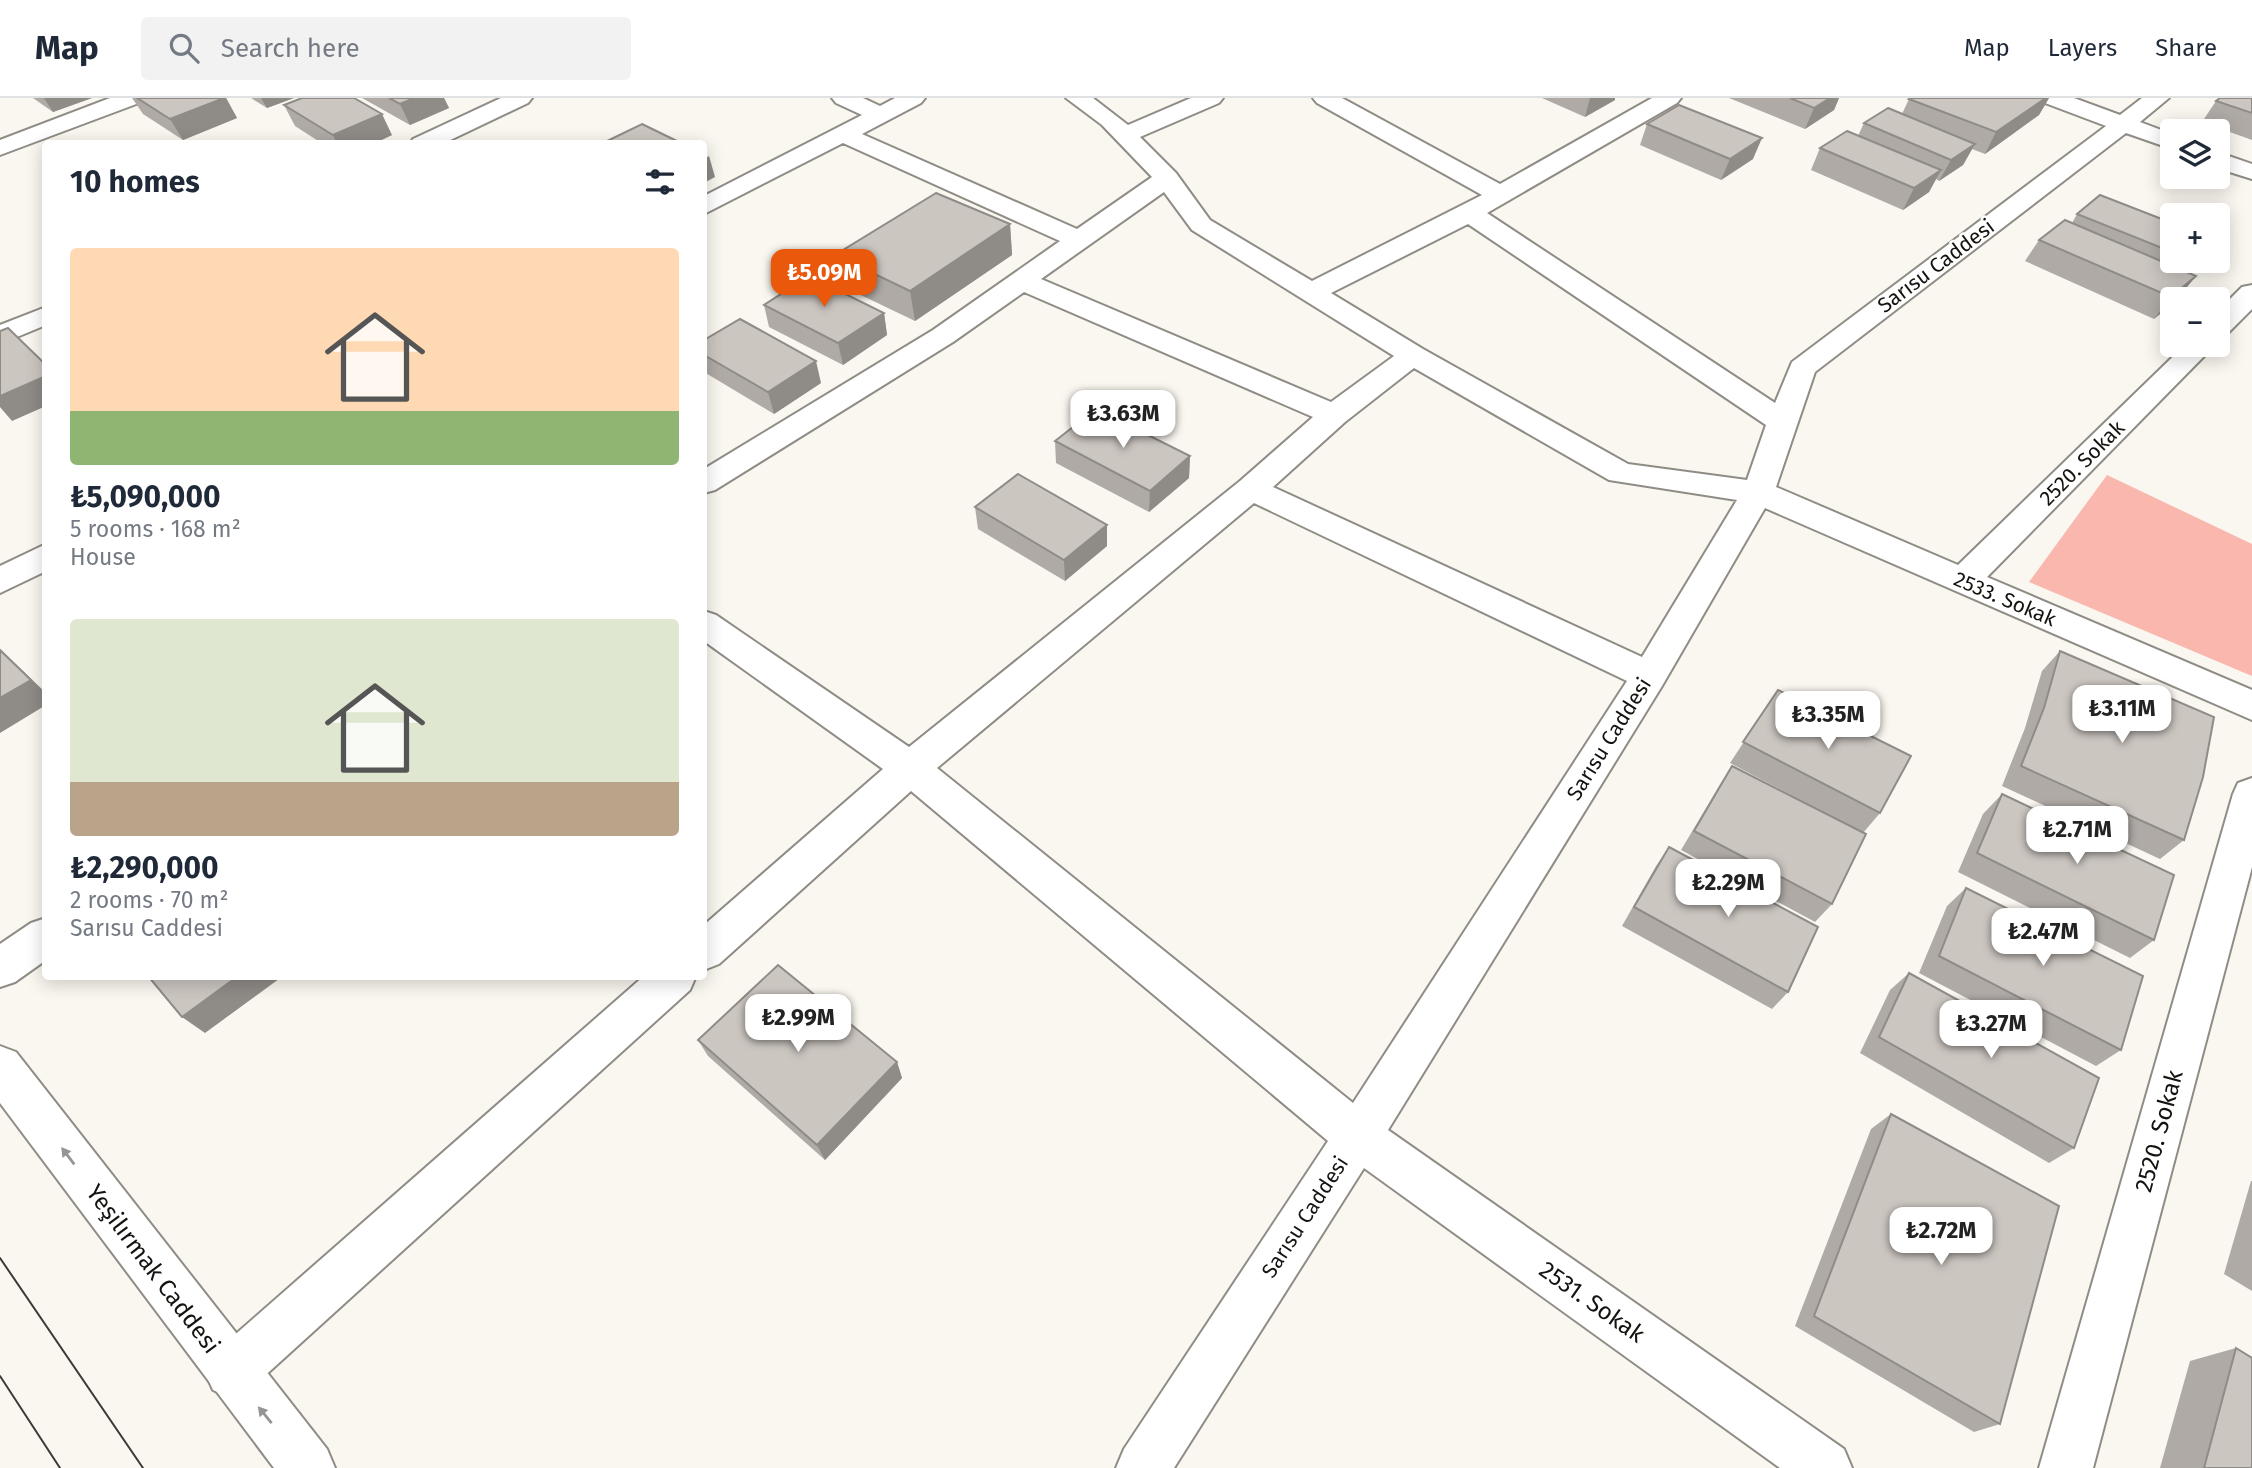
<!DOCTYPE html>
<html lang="en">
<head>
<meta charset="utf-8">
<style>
	:root { --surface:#fff; --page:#f2f2f3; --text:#1f2937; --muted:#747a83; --line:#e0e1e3; --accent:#ea580c }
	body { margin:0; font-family:"Fira Sans",sans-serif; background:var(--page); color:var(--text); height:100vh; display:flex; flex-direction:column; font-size:26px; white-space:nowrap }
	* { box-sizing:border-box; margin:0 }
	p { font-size:23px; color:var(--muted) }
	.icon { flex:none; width:38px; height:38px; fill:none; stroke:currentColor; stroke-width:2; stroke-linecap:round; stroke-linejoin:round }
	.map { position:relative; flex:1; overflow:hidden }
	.drawer { position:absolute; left:42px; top:42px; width:665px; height:840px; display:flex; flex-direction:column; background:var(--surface); border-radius:7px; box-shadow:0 4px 18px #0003 }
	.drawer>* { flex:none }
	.buttons { position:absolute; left:2160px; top:21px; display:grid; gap:14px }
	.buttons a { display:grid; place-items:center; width:70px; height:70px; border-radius:7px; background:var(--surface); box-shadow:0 4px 18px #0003; font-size:35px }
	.price { position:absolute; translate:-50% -60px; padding:0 16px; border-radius:14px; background:#fff; color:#222; font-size:23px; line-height:46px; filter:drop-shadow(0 2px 4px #0008) }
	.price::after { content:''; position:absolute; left:50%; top:42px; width:21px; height:16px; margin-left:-10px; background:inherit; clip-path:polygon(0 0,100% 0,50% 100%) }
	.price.current { background:var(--accent); color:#fff }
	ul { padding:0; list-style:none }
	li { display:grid; align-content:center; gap:14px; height:371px; padding:0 28px }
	li span { display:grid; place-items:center; height:217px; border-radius:7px; color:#555 }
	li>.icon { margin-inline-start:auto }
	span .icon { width:126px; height:126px; fill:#fffc; stroke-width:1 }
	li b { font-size:30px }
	h2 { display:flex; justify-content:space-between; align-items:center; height:84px; padding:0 28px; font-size:30px }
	header { display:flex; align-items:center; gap:42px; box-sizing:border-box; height:98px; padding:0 35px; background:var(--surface); border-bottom:2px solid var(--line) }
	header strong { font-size:33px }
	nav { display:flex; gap:38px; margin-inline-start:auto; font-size:24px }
	.search { width:490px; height:63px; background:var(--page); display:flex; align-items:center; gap:18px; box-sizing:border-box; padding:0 24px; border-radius:7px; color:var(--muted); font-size:26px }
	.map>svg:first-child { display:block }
	.green { fill:#f9b7ad }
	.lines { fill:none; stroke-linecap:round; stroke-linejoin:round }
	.minor-casing { stroke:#8f8c85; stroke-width:4 }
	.major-casing { stroke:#8f8c85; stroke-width:4 }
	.minor { fill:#fff; fill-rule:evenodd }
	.major { fill:#fff; fill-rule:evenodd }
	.tram { stroke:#3b3a36; stroke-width:2 }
	.wall { fill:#afaaa6 }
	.shaded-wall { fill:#8f8b87 }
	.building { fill:#ccc6c1; stroke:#8f8b87; stroke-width:2 }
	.oneway { fill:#959593 }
	.labels { text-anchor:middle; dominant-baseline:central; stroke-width:5; stroke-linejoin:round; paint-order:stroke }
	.street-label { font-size:21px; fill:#141310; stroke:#fff }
	.near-street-label { font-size:24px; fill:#141310; stroke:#fff }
</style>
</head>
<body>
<header>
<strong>Map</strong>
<div class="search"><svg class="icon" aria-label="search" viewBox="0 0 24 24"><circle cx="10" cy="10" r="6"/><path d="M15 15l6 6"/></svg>Search here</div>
<nav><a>Map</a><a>Layers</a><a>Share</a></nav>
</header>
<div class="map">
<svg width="2252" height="1370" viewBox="0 0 2252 1370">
	<rect width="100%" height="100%" fill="#faf7f0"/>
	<polygon class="green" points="2107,377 2252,446 2252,578 2029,484"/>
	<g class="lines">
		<g class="minor-casing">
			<g id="minor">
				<polygon points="110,0 143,0 139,5 0,57 0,42"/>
				<polygon points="501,0 532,0 528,5 442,46 410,46 413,41"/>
				<path d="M 832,0 L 863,0 L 880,8 L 895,0 L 925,0 L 921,5 L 862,36 L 1077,131 L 1152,79 L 1102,27 L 1066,0 L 1093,0 L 1128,27 L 1191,0 L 1223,0 L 1219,5 L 1140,39 L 1176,75 L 1210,122 L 1312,183 L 1482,97 L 1317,5 L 1313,0 L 1342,0 L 1500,86 L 1652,0 L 1681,0 L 1677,5 L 1487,115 L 1775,305 L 1792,264 L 2106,28 L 2045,5 L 2041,0 L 2074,0 L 2120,17 L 2142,0 L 2169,0 L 2140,24 L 2172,36 L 2172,51 L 2126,35 L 1815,274 L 1776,389 L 1958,467 L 2185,247 L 2215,247 L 1987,479 L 2252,592 L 2252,622 L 1765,410 L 1662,588 L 1388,1032 L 1844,1351 L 1852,1370 L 1780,1370 L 1364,1070 L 1174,1370 L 1116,1370 L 1124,1351 L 1328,1043 L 911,693 L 719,866 L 704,872 L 704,827 L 883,671 L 704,543 L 704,513 L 716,517 L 909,649 L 1240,383 L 1313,319 L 1024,194 L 953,244 L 715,392 L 704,395 L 704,371 L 933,232 L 1060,143 L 843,45 L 704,116 L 704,98 L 862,17 L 836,5 ZM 1164,94 L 1192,132 L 1394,258 L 1331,304 L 1041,181 ZM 1468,126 L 1766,327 L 1747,382 L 1628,366 L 1423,251 L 1331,195 ZM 1414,270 L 1609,382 L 1737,402 L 1642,559 L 1273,389 L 1345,324 ZM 1254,405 L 1627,583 L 1353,1005 L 937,670 Z"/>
				<polygon points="2217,54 2252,66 2252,81 2217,70"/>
				<polygon points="2252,187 2252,211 2227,236 2217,238 2217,214 2242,189"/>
				<polygon points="46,209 46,227 0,246 0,227"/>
				<polygon points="46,446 46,473 0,495 0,468"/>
				<polygon points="2252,680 2252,769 2093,1370 2039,1370 2233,696 2238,685"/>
				<polygon points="46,820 46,862 15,884 0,889 0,846 31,825"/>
				<polygon points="644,878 696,878 690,892 249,1292 231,1300 213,1292 205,1274 213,1256"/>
			</g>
		</g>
		<g class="major-casing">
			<polygon id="major" points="0,948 16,954 327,1351 335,1370 274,1370 0,1005"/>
		</g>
		<use href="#minor" class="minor"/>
		<use href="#major" class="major"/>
		<g class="tram">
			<polyline points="0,1160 143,1370"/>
			<polyline points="0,1278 60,1370"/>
		</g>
	</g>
	<g class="wall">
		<polygon points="33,0 92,0 53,14"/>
		<polygon points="132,0 226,0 237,20 183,42 143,16"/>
		<polygon points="251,0 294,0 267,10"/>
		<polygon points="362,0 444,0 449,10 410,27"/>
		<polygon points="1542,0 1615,0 1615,2 1585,19"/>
		<polygon points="1729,0 1839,0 1834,12 1805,31"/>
		<polygon points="1911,0 2049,0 2039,17 1985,56 1972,51 1963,67 1939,83 1936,81 1929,94 1903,112 1811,72 1820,50 1858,38 1864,25 1902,16 1909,1"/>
		<polygon points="2252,0 2252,42 2202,24 2216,3"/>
		<polygon points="284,7 392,37 373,46 323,46 295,28"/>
		<polygon points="1647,26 1753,61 1721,82 1640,47"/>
		<polygon points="2077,116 2172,125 2172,163 2189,163 2180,171 2179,199 2172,201 2172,206 2154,221 2025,163 2039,142 2072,125"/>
		<polygon points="1010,126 1012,157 915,223 842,188 835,157"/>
		<polygon points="764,207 884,215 887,237 843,267 769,229"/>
		<polygon points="704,242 821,285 774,316 704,274"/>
		<polygon points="1055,343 1190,358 1189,380 1149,414 1056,365"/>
		<polygon points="975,409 1107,448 1065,483 978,431"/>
		<polygon points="2060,553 2184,742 2160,761 2002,688 2025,630 2042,573"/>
		<polygon points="1778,592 1880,715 1863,735 1730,665"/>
		<polygon points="1732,668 1832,806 1815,824 1681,752 1719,688"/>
		<polygon points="2002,696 2154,842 2130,860 1958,774 1983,716"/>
		<polygon points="1669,749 1788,894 1772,911 1622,828 1656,768"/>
		<polygon points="1966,790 2121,952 2096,968 1919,875 1947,808"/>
		<polygon points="1909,875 2074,1050 2049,1065 1860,955 1890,892"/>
		<polygon points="698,942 897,964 902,980 825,1062 708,958"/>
		<polygon points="1891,1016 2000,1326 1974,1334 1795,1228 1871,1031"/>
		<polygon points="2251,1083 2252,1083 2252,1193 2224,1176"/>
		<polygon points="2236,1250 2252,1370 2160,1370 2190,1263"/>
	</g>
	<g class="shaded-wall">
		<polygon points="44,0 92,0 53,14"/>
		<polygon points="224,0 226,0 237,20 183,42 170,21"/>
		<polygon points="261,0 294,0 267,10"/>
		<polygon points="414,0 444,0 449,10 410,27 400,6"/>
		<polygon points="1590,0 1615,0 1615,2 1585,19"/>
		<polygon points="1830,0 1839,0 1834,12 1805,31 1814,10"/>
		<polygon points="2046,0 2049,0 2039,17 1985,56 1996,34"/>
		<polygon points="382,16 392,37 373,46 337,46 333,37"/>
		<polygon points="1762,40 1753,61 1721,82 1730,61"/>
		<polygon points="1975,46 1963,67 1939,83 1951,62"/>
		<polygon points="709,58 715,79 704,85 704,61"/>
		<polygon points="1941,72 1929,94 1903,112 1914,90"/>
		<polygon points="1010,126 1012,157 915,223 910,193"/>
		<polygon points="2183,163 2189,163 2170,181"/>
		<polygon points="2196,178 2179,199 2177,201 2172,201 2172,206 2154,221 2171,199"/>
		<polygon points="704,202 707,212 704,214"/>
		<polygon points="884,215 887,237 843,267 838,245"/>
		<polygon points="816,263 821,285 774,316 768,294"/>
		<polygon points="46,278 46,308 12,323 0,309 0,298"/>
		<polygon points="1190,358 1189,380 1149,414 1150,393"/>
		<polygon points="1107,427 1107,448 1065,483 1064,462"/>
		<polygon points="0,551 46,595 46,607 0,635"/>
		<polygon points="238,878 283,878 205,935 182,919"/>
		<polygon points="897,964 902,980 825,1062 817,1047"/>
	</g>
	<g class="building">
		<polygon points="137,0 224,0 170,21"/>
		<polygon points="302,0 354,0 382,16 333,37 284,7"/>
		<polygon points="389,0 414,0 400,6"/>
		<polygon points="1790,0 1830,0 1814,10"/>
		<polygon points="1911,0 2046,0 1996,34 1909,1"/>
		<polygon points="2220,0 2252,0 2252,15 2216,3"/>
		<polygon points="1679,7 1762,40 1730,61 1647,26"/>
		<polygon points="1888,10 1975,46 1951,62 1864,25"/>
		<polygon points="642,26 683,46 601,46"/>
		<polygon points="1847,33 1941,72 1914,90 1820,50"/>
		<polygon points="936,95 1010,126 910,193 835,157"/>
		<polygon points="2100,97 2172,125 2172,154 2077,116"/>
		<polygon points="2065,122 2196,178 2171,199 2039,142"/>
		<polygon points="809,178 884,215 838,245 764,207"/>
		<polygon points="740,221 816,263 768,294 704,257 704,242"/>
		<polygon points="8,230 46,267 46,278 0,298 0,233"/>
		<polygon points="1096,311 1190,358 1150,393 1055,343"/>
		<polygon points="1018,376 1107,427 1064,462 975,409"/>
		<polygon points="0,552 31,582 0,600"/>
		<polygon points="2060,553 2214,619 2203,679 2184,742 2021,668 2044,610"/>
		<polygon points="1778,592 1911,658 1880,715 1743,644"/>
		<polygon points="1732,668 1866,736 1832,806 1694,733"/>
		<polygon points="2002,696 2174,777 2154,842 1977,755"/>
		<polygon points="1669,749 1818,829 1788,894 1634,809"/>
		<polygon points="1966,790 2143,878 2121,952 1939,858"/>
		<polygon points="778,867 897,964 817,1047 698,942"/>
		<polygon points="1909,875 2099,980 2074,1050 1879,939"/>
		<polygon points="148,878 238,878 182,919"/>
		<polygon points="1891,1016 2059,1108 2000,1326 1814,1218"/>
		<polygon points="2236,1250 2252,1260 2252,1370 2204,1370"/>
	</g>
	<defs><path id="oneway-solid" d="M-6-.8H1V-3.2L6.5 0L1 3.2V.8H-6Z" transform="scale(1.75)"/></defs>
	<g class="oneway">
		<use href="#oneway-solid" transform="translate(68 1058) rotate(-127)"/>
		<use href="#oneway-solid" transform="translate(265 1317) rotate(-129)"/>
	</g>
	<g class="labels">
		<g class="street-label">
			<text transform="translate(1936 168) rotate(-37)">Sarısu Caddesi</text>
			<text transform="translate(2082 365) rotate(-45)">2520. Sokak</text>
			<text transform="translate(2005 501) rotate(23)">2533. Sokak</text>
			<text transform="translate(1609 641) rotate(-58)">Sarısu Caddesi</text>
			<text transform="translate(1305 1119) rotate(-57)">Sarısu Caddesi</text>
		</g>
		<g class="near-street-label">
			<text transform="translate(2159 1033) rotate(-75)">2520. Sokak</text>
			<text transform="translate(153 1171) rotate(53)">Yeşilırmak Caddesi</text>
			<text transform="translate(1592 1204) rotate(35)">2531. Sokak</text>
		</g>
	</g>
</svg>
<div class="buttons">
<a><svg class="icon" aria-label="layers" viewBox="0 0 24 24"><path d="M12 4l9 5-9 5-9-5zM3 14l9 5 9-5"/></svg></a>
<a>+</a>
<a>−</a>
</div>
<b class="price current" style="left:824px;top:211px">₺5.09M</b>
<b class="price" style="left:1123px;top:352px">₺3.63M</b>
<b class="price" style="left:2122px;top:647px">₺3.11M</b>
<b class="price" style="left:1828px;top:653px">₺3.35M</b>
<b class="price" style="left:2077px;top:768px">₺2.71M</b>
<b class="price" style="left:1728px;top:821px">₺2.29M</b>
<b class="price" style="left:2043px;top:870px">₺2.47M</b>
<b class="price" style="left:798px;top:956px">₺2.99M</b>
<b class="price" style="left:1991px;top:962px">₺3.27M</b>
<b class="price" style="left:1941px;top:1169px">₺2.72M</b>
<section class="drawer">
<h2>10 homes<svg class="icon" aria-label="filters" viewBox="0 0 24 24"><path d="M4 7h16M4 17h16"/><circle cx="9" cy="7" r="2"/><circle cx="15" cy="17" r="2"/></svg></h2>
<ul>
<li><span style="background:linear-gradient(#ffd9b3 75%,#8fb573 0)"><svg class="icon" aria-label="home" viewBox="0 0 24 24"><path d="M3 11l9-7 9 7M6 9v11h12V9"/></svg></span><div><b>₺5,090,000</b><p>5 rooms · 168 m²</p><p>House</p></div></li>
<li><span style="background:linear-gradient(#dfe7d0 75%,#b9a48a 0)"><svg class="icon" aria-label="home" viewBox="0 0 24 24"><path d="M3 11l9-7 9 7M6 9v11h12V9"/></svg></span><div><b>₺2,290,000</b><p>2 rooms · 70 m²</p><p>Sarısu Caddesi</p></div></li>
</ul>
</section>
</div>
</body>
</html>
